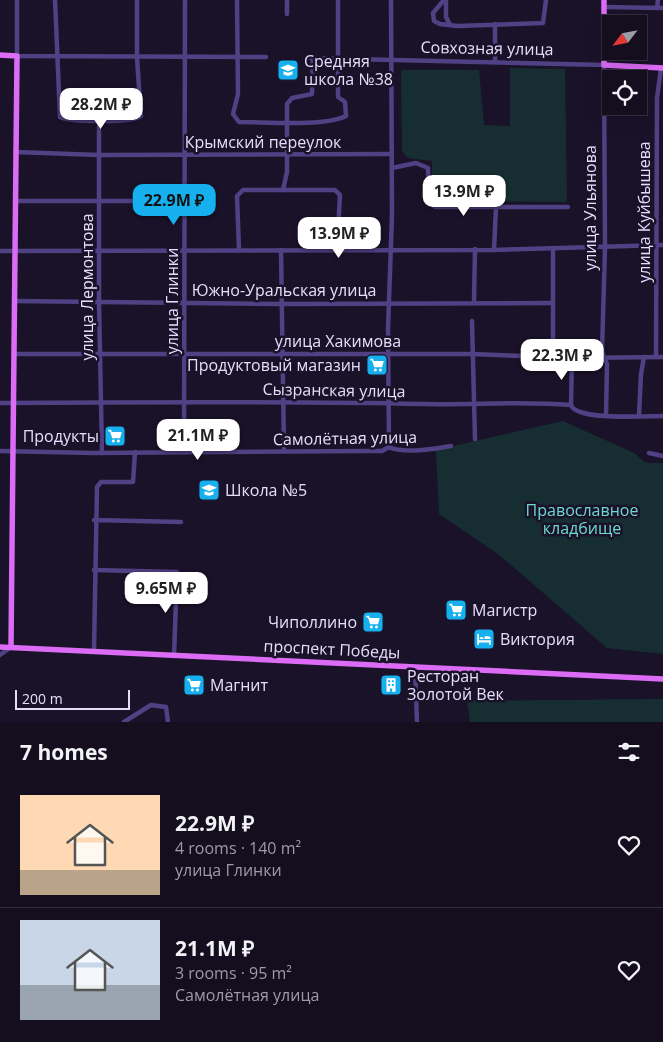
<!DOCTYPE html>
<html lang="en">
<head>
<meta charset="utf-8">
<style>
	:root { --surface:#140e1f; --page:#211c2c; --text:#f1f3f6; --muted:#9d9ca4; --line:#332e3d; --accent:#16b0ef }
	body { margin:0; font-family:"Open Sans",sans-serif; background:var(--page); color:var(--text); height:100vh; display:flex; flex-direction:column; font-size:19px; white-space:nowrap }
	* { box-sizing:border-box; margin:0 }
	p { font-size:16px; color:var(--muted) }
	.icon { flex:none; width:28px; height:28px; fill:none; stroke:currentColor; stroke-width:2; stroke-linecap:round; stroke-linejoin:round }
	.map { position:relative; height:722px; overflow:hidden }
	.panel { display:flex; flex-direction:column; background:var(--surface); flex:1 }
	.panel>* { flex:none }
	.needle { width:32px; rotate:238deg }
	.controls { position:absolute; left:602px; top:15px; display:grid; gap:10px }
	.controls a { display:grid; place-items:center; width:45px; height:45px; border-radius:0px; background:var(--surface); box-shadow:0 5px 20px #0002,0 0 0 1px var(--line); font-size:25px }
	.scale { position:absolute; left:15px; bottom:12px; width:115px; box-sizing:border-box; padding-left:5px; border:2px solid #e6ddfd; border-top:0; font-size:14px; line-height:18px; white-space:nowrap; color:#e6ddfd; -webkit-text-stroke:4px #1a1229; paint-order:stroke }
	.price { position:absolute; translate:-50% -42px; padding:0 11px; border-radius:10px; background:#fff; color:#222; font-size:16px; line-height:32px; filter:drop-shadow(0 1px 2px #0008) }
	.price::after { content:''; position:absolute; left:50%; top:30px; width:15px; height:11px; margin-left:-8px; background:inherit; clip-path:polygon(0 0,100% 0,50% 100%) }
	.price.current { background:var(--accent); color:#111 }
	ul { padding:0; list-style:none }
	li { display:flex; align-items:center; gap:15px; height:125px; padding:0 20px }
	li+li { border-top:1px solid var(--line) }
	li span { display:grid; place-items:center; flex:none; width:140px; height:100px; border-radius:0px; color:#555 }
	li>.icon { margin-inline-start:auto }
	span .icon { width:60px; height:60px; fill:#fffc; stroke-width:1 }
	li b { font-size:21px }
	h2 { display:flex; justify-content:space-between; align-items:center; height:60px; padding:0 20px; font-size:21px }
	.map>svg:first-child { display:block }
	.green { fill:#162e32 }
	.lines { fill:none; stroke-linecap:round; stroke-linejoin:round }
	.minor { stroke:#504184; stroke-width:4.5 }
	.major { stroke:#dc6bf5; stroke-width:5.5 }
	.labels { text-anchor:middle; dominant-baseline:central; stroke-width:5; stroke-linejoin:round; paint-order:stroke }
	.street-label { font-size:16px; fill:#e6ddfd; stroke:#1a1229 }
	.poi-label { font-size:16px; fill:#e6ddfd; stroke:#1a1229; text-anchor:start }
	.park-label { font-size:16px; fill:#6cd9d2; stroke:#1a1229 }
</style>
</head>
<body>
<div class="map">
<svg width="663" height="722" viewBox="0 0 663 722">
	<rect width="100%" height="100%" fill="#1a1229"/>
	<g class="green">
		<polygon points="510,68 565,69 567,202 440,201 432,195 432,161 408,158 402,151 401,70 479,70 484,125 510,126"/>
		<polygon points="563,421 634,453 646,463 663,463 663,654 607,648 498,554 439,514 436,450"/>
		<polygon points="663,699 663,722 470,722 467,701"/>
	</g>
	<g class="lines">
		<g class="minor">
			<polyline points="17,0 17,56 266,57"/>
			<path d="M 55,0 L 60,117 C 69,122 135,123 141,116 L 137,58 L 137,0"/>
			<path d="M 237,0 L 238,94 L 233,114 L 239,122 C 266,122 323,127 346,116 L 345,102 L 338,97 L 338,0"/>
			<polyline points="287,0 287,14"/>
			<polyline points="444,0 433,13 434,21 440,24 457,26 543,23 546,0"/>
			<polyline points="446,0 446,17 450,25"/>
			<polyline points="604,7 663,8"/>
			<polyline points="657,8 658,0"/>
			<polyline points="495,24 495,62"/>
			<polyline points="310,58 604,65 605,248 602,351 607,364 606,416"/>
			<polyline points="99,120 99,302 102,453"/>
			<polyline points="15,152 99,155 392,154"/>
			<polyline points="392,168 416,163 428,168 429,201 435,207 568,207"/>
			<polyline points="283,190 287,172 287,104 292,98 312,94 313,58"/>
			<polyline points="15,201 184,201"/>
			<polyline points="553,249 553,357"/>
			<polyline points="239,250 237,196 243,190 335,190 340,195 337,250"/>
			<polyline points="281,250 284,451"/>
			<polyline points="494,250 496,207"/>
			<polyline points="0,251 494,250 663,245"/>
			<polyline points="14,301 282,304 553,303"/>
			<polyline points="474,301 475,249"/>
			<polyline points="472,321 475,439"/>
			<polyline points="14,354 472,354 572,358 663,357"/>
			<polyline points="656,357 657,98 661,68"/>
			<path d="M 0,403 C 141,402 282,401 423,404 C 472,405 522,401 571,405 C 576,421 646,416 663,416"/>
			<polyline points="571,405 572,358"/>
			<polyline points="639,415 641,374 644,357"/>
			<polyline points="389,447 388,329 392,215 391,0"/>
			<path d="M 0,451 L 94,453 L 367,451 L 382,451 L 389,447 C 403,454 436,449 451,446"/>
			<polyline points="184,451 185,0"/>
			<polyline points="649,453 663,456"/>
			<polyline points="94,520 181,522"/>
			<polyline points="94,570 177,572 174,656"/>
			<polyline points="94,651 97,487 101,482 133,482 135,452"/>
			<polyline points="0,655 11,647"/>
			<polyline points="415,667 417,722"/>
			<polyline points="124,722 151,705 166,707 168,722"/>
		</g>
		<g class="major">
			<polyline points="604,0 604,65 663,68"/>
			<polyline points="0,55 17,56 11,647"/>
			<polyline points="0,647 663,679"/>
		</g>
	</g>
	<defs>
		<g id="school-square" transform="scale(1.125)"><rect x="-9" y="-9" width="18" height="18" rx="4" fill="#16b0ef" stroke="#1a1229"/><path d="M0-5L7-2L0 1L-7-2ZM-4 1L0 2.5L4 1V4Q0 6-4 4Z" fill="#fff"/></g>
		<g id="supermarket-square" transform="scale(1.125)"><rect x="-9" y="-9" width="18" height="18" rx="4" fill="#16b0ef" stroke="#1a1229"/><path d="M-6-5.5h2.5l.6 2H6L4.5 2H-2.5L-4.4-4H-6ZM-1.5 3.2a1.3 1.3 0 1 0 .1 0ZM3 3.2a1.3 1.3 0 1 0 .1 0Z" fill="#fff"/></g>
		<g id="hotel-square" transform="scale(1.125)"><rect x="-9" y="-9" width="18" height="18" rx="4" fill="#16b0ef" stroke="#1a1229"/><path d="M-6-4.5h1.5V1H6V5H4.5V3h-9V5H-6ZM-4 0a1.8 1.8 0 1 1 3.6 0ZM.5 0V-2.5h3Q6-2.5 6 0Z" fill="#fff"/></g>
		<g id="building-square" transform="scale(1.125)"><rect x="-9" y="-9" width="18" height="18" rx="4" fill="#16b0ef" stroke="#1a1229"/><path d="M-4-6H4V6H1V3H-1V6H-4ZM-2.5-4.3h1.7v1.8h-1.7ZM.8-4.3h1.7v1.8H.8ZM-2.5-1h1.7V.8h-1.7ZM.8-1h1.7V.8H.8Z" fill="#fff"/></g>
	</defs>
	<g fill-rule="evenodd">
		<use href="#school-square" x="288" y="70"/>
		<use href="#supermarket-square" x="377" y="365"/>
		<use href="#supermarket-square" x="115" y="436"/>
		<use href="#school-square" x="209" y="490"/>
		<use href="#supermarket-square" x="456" y="610"/>
		<use href="#supermarket-square" x="373" y="622"/>
		<use href="#hotel-square" x="484" y="639"/>
		<use href="#supermarket-square" x="194" y="685"/>
		<use href="#building-square" x="391" y="685"/>
	</g>
	<g class="labels">
		<g class="street-label">
			<text transform="translate(487 48) rotate(1)">Совхозная улица</text>
			<text x="263" y="142">Крымский переулок</text>
			<text transform="translate(590 208) rotate(-90)">улица Ульянова</text>
			<text transform="translate(644 212) rotate(-90)">улица Куйбышева</text>
			<text transform="translate(87 287) rotate(-90)">улица Лермонтова</text>
			<text x="284" y="290">Южно-Уральская улица</text>
			<text transform="translate(172 301) rotate(-90)">улица Глинки</text>
			<text x="338" y="341">улица Хакимова</text>
			<text transform="translate(334 390) rotate(1)">Сызранская улица</text>
			<text transform="translate(345 438) rotate(-1)">Самолётная улица</text>
			<text transform="translate(332 649) rotate(3)">проспект Победы</text>
		</g>
		<g class="poi-label">
			<text x="304" y="61">Средняя<tspan x="304" dy="18">школа №38</tspan></text>
			<text x="361" y="365" text-anchor="end">Продуктовый магазин</text>
			<text x="99" y="436" text-anchor="end">Продукты</text>
			<text x="225" y="490">Школа №5</text>
			<text x="472" y="610">Магистр</text>
			<text x="357" y="622" text-anchor="end">Чиполлино</text>
			<text x="500" y="639">Виктория</text>
			<text x="407" y="676">Ресторан<tspan x="407" dy="18">Золотой Век</tspan></text>
			<text x="210" y="685">Магнит</text>
		</g>
		<g class="park-label">
			<text x="582" y="510">Православное<tspan x="582" dy="18">кладбище</tspan></text>
		</g>
	</g>
</svg>
<div class="controls">
<a><svg class="needle" viewBox="-14 -14 28 28"><path d="M0-13l5 13h-10z" fill="#e53935"/><path d="M0 13l5-13h-10z" fill="#9d9ca4"/></svg></a>
<a><svg class="icon" aria-label="locate" viewBox="0 0 24 24"><circle cx="12" cy="12" r="6"/><path d="M12 2v4M12 18v4M2 12h4M18 12h4"/></svg></a>
</div>
<div class="scale">200 m</div>
<b class="price" style="left:101px;top:130px">28.2M ₽</b>
<b class="price" style="left:464px;top:217px">13.9M ₽</b>
<b class="price current" style="left:174px;top:226px">22.9M ₽</b>
<b class="price" style="left:339px;top:259px">13.9M ₽</b>
<b class="price" style="left:562px;top:381px">22.3M ₽</b>
<b class="price" style="left:198px;top:461px">21.1M ₽</b>
<b class="price" style="left:166px;top:614px">9.65M ₽</b>
</div>
<section class="panel">
<h2>7 homes<svg class="icon" aria-label="filters" viewBox="0 0 24 24"><path d="M4 7h16M4 17h16"/><circle cx="9" cy="7" r="2"/><circle cx="15" cy="17" r="2"/></svg></h2>
<ul>
<li><span style="background:linear-gradient(#ffd9b3 75%,#b9a48a 0)"><svg class="icon" aria-label="home" viewBox="0 0 24 24"><path d="M3 11l9-7 9 7M6 9v11h12V9"/></svg></span><div><b>22.9M ₽</b><p>4 rooms · 140 m²</p><p>улица Глинки</p></div><svg class="icon" aria-label="heart" viewBox="0 0 24 24"><path d="M12 20l-8-8c-3-5 5-10 8-4 3-6 11-1 8 4z"/></svg></li>
<li><span style="background:linear-gradient(#c9d6e8 65%,#9aa5b1 0)"><svg class="icon" aria-label="home" viewBox="0 0 24 24"><path d="M3 11l9-7 9 7M6 9v11h12V9"/></svg></span><div><b>21.1M ₽</b><p>3 rooms · 95 m²</p><p>Самолётная улица</p></div><svg class="icon" aria-label="heart" viewBox="0 0 24 24"><path d="M12 20l-8-8c-3-5 5-10 8-4 3-6 11-1 8 4z"/></svg></li>
</ul>
</section>
</body>
</html>
